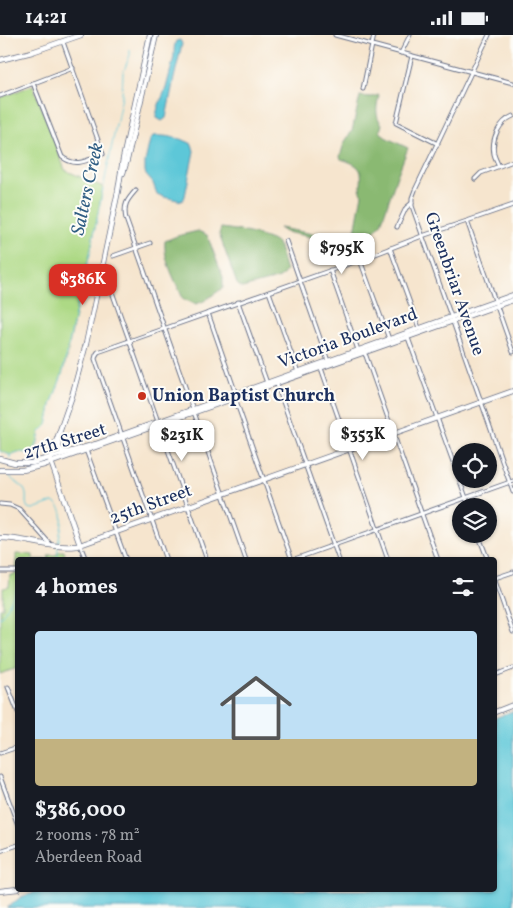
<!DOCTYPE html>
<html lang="en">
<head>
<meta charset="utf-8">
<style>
	:root { --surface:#171b24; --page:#242831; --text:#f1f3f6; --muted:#9ea1a6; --line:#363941; --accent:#d93025 }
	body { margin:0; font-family:Vollkorn,serif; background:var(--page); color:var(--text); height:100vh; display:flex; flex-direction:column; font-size:19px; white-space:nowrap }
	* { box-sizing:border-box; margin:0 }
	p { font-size:16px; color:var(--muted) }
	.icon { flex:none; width:28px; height:28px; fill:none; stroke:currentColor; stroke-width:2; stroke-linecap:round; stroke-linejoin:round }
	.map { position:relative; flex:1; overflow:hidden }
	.details { position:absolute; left:15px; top:522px; width:482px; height:335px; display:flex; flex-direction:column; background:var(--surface); border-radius:5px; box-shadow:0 1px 4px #0004 }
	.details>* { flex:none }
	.controls { position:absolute; left:452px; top:408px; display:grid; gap:10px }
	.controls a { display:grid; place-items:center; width:45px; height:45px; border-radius:50%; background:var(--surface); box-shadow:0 1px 4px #0004; font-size:25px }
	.price { position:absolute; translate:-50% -42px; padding:0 11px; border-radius:10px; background:#fff; color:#222; font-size:16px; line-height:32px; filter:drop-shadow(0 1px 2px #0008) }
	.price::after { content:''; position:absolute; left:50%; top:30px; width:15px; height:11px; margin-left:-8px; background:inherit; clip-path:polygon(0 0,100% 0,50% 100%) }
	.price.on { background:var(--accent); color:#fff }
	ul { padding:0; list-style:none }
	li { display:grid; align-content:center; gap:10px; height:265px; padding:0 20px }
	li+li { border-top:1px solid var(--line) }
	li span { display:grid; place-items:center; height:155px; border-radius:5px; color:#555 }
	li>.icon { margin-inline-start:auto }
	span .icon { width:90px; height:90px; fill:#fffc; stroke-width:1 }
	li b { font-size:21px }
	h2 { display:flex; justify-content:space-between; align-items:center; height:60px; padding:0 20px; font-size:21px }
	.status { display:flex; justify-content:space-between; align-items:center; height:35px; padding:0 25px; background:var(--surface); direction:ltr }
	.status svg { height:14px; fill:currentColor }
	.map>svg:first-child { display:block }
	.green { fill:#add985; stroke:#648472 }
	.forest { fill:#8ab972; stroke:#527468 }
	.water { fill:#5dc7d8; stroke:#3c7b9b }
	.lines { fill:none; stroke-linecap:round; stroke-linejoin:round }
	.stream { stroke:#5dc7d8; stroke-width:1 }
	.minor-casing { stroke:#686f85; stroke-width:5 }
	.major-casing { stroke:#686f85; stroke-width:6 }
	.minor { stroke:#fff; stroke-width:3 }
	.major { stroke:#fff; stroke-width:4.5 }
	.poi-dot { fill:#c8321e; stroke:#fdfcf7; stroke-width:2 }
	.labels { text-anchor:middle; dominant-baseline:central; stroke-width:4; stroke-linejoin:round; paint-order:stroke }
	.street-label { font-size:18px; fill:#1b2f5e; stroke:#fdfcf7 }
	.poi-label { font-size:18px; font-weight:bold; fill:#1b2f5e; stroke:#fdfcf7; text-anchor:start }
	.water-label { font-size:19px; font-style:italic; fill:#2f5d83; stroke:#fdfcf7 }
</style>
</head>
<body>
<div class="status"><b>14:21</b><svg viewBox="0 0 49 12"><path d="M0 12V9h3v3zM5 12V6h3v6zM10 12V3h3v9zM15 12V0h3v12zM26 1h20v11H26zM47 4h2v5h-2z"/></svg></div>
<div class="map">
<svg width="513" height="873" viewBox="0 0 513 873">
	<rect width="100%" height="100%" fill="#fdfcf7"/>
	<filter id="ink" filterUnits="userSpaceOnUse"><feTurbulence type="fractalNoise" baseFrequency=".02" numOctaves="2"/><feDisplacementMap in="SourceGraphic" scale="10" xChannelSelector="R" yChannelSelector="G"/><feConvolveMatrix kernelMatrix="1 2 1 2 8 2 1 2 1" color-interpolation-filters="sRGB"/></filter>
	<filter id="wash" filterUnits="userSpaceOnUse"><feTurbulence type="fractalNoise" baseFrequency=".0096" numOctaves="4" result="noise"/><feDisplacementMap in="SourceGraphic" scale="20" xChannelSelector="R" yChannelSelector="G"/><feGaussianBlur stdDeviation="1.12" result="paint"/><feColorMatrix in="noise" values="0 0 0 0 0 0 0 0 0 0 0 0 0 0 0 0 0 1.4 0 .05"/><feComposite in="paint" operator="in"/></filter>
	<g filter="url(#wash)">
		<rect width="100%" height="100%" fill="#f6e5ce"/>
		<g class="green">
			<polygon points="33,50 65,135 103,152 90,219 80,256 66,325 62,340 51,370 50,377 47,390 40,397 37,411 34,415 30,418 18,417 10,420 0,416 0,63"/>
			<polygon points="59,516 64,516 66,525 18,525 17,633 0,639 0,573 3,573 3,553 9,552 10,540 16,539 16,519 33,520 33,525 48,525 49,520 56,520"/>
		</g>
		<g class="forest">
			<path d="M 379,60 C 377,70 374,81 382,89 L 380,96 L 385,102 L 408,113 L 397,141 L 381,189 L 370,201 L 371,209 L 362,210 L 348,209 L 285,197 L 279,193 L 349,205 L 354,202 L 362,159 L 360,157 C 363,135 363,131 341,124 L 340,122 L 344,108 L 352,96 L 360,61 L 371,62 Z"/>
			<path d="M 221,193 C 240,195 261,200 278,208 L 286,236 L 280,243 L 242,253 L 237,249 L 219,199 Z"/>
			<path d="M 198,196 L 207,200 L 223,242 L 223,253 L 204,266 L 196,269 L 183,264 C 176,246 163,226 165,206 L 177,201 Z"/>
		</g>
		<g class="water">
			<path d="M 180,5 L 182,9 L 174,43 L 166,83 L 162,86 L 157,83 C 155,74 163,62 166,53 C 168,44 171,35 173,26 C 175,19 173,12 176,6 Z"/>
			<path d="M 153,101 C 165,100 182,103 192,109 L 194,116 L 185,161 L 182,166 L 164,162 L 157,159 L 153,148 L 146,140 L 145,136 L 145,127 L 150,105 Z"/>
			<polygon points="513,676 513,873 7,873 21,862 41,855 495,855 495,683"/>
		</g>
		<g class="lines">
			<g class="stream">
				<polyline points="0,416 10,420"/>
				<polyline points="10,423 10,420 18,417 30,418 36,412 40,397 47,390 50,377 51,370 62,340 80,256 90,219 95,193 122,61 123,38 130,20 130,15"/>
				<path d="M 10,441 C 13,448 22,449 25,456 C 28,463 24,467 28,473 L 33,474 L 53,467 C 68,475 61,491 59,504 C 57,511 58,518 58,525"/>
				<polyline points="0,583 7,573 18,552"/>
			</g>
		</g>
	</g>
	<g filter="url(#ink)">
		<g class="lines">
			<g class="minor-casing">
				<g id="minor">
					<polyline points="335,0 513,48"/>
					<polyline points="489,0 415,155 412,163 412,171 513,457"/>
					<polyline points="401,18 410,0"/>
					<polyline points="412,21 396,88 438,109"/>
					<path d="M 33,48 L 62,122 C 77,133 87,125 103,119 L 63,7"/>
					<polyline points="363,54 374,0"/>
					<polyline points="0,61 73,33"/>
					<path d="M 499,131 C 497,127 495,123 494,119 C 491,104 499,87 513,81"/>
					<polyline points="475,144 481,138 513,126"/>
					<path d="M 136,155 C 127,165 123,170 126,184 L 246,525"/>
					<polyline points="467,186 513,317"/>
					<polyline points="397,192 406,173 412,168"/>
					<polyline points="286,206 328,326"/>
					<polyline points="390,213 419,293"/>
					<polyline points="113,221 150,208"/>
					<polyline points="360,225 389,304"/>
					<polyline points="330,235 358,315 364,318 366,321 438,525"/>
					<polyline points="111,254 207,525"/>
					<polyline points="269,257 298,337"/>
					<polyline points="238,267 267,348"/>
					<polyline points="208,278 236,359 235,363 292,525"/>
					<polyline points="407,300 469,471"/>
					<polyline points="321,333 388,525"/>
					<polyline points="276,347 339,525"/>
					<polyline points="86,415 126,525"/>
					<polyline points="0,469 10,470 19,474 51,510"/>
					<polyline points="478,499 488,525"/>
					<polyline points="80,510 86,525"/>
					<polyline points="166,525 95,324 96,320 98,317 360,225 422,201 467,186 513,170"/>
					<polyline points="292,525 513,446"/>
					<polyline points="0,536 16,536"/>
					<polyline points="495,543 513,537"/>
					<polyline points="495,546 513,597"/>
					<polyline points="495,640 513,633"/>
					<polyline points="8,652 18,677"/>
					<polyline points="0,718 18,712"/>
					<polyline points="0,742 18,790"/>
					<polyline points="0,816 18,810"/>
				</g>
			</g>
			<g class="major-casing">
				<g id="major">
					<polyline points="0,25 32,17 81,0"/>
					<polyline points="123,138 127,125 156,0"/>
					<path d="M 58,404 C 59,410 58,416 66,417"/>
					<polyline points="0,424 15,428 32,428 96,409 513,260"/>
					<polyline points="0,435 23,435 44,430 513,265"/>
					<path d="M 0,503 C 26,503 51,514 77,511 L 513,356"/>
					<polyline points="80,510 50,424 72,361 86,309 118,156 123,124 150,0"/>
					<polyline points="495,677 513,670"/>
					<polyline points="0,856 18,854"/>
				</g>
			</g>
			<use href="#minor" class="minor"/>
			<use href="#major" class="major"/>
		</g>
	</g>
	<circle class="poi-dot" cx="142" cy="361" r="5"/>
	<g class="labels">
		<g class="street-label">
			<text transform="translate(454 249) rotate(71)">Greenbriar Avenue</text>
			<text transform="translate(348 304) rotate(-20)">Victoria Boulevard</text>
			<text transform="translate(65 407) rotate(-17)">27th Street</text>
			<text transform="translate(151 470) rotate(-20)">25th Street</text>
		</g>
		<g class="poi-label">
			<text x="152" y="361">Union Baptist Church</text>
		</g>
		<g class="water-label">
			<text transform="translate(88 154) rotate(-78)">Salters Creek</text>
		</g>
	</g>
</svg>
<div class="controls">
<a><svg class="icon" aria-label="locate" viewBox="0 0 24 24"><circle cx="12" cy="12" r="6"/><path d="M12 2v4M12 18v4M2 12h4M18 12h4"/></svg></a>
<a><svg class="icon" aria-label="layers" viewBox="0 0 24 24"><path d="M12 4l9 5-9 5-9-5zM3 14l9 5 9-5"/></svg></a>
</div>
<b class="price" style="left:342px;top:240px">$795K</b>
<b class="price on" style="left:83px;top:271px">$386K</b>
<b class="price" style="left:363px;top:426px">$353K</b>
<b class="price" style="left:182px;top:427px">$231K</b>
<section class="details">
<h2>4 homes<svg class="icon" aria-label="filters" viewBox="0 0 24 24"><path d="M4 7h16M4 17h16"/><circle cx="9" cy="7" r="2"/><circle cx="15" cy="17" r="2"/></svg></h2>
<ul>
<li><span style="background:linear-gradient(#bfe0f5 70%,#c2b280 0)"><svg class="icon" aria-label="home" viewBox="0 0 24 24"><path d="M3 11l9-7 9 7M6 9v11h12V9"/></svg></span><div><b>$386,000</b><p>2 rooms · 78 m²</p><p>Aberdeen Road</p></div></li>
</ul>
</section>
</div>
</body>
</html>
